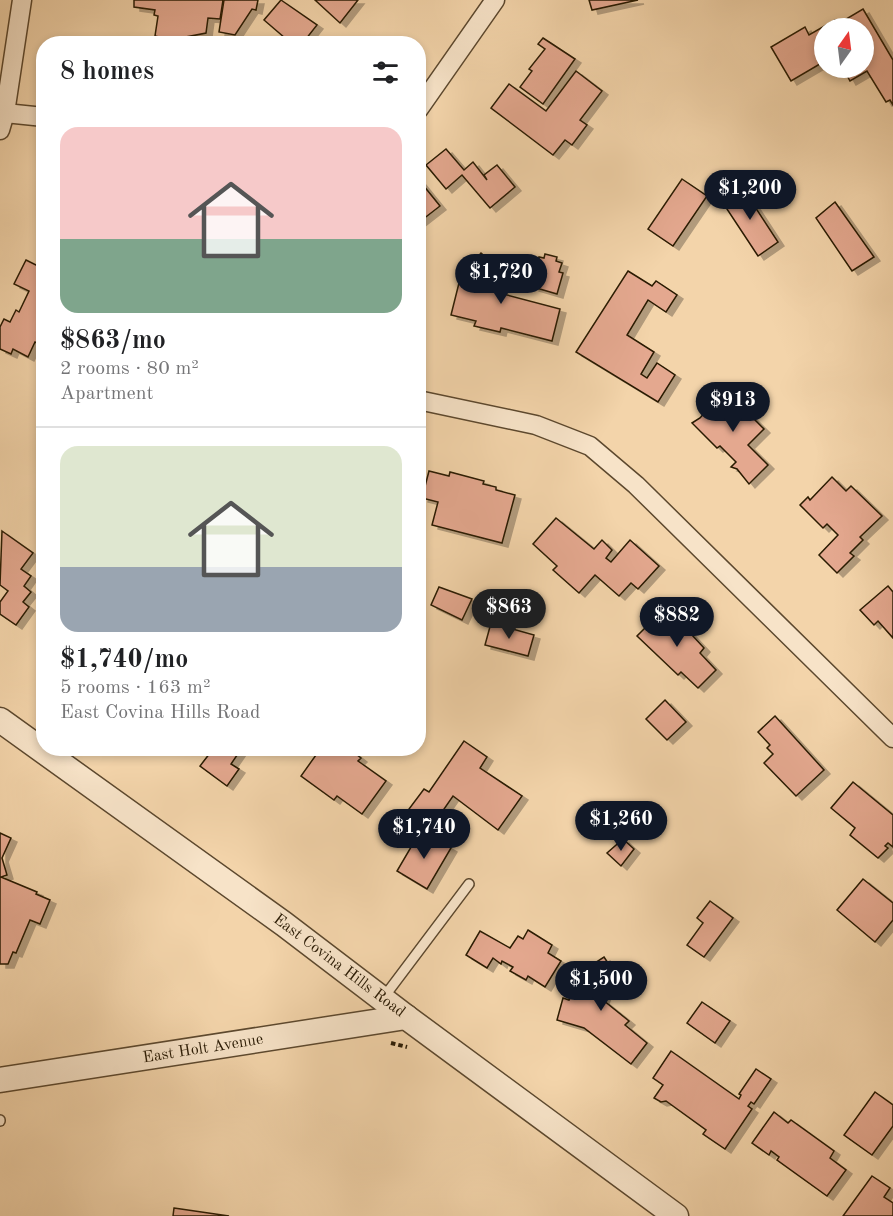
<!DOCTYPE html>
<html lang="en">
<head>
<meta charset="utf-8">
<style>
	:root { --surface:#fff; --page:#f6f6f6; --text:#202124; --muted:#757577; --line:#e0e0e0; --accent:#111827 }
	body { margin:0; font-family:"Old Standard TT",serif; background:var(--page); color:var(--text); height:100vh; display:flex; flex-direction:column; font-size:22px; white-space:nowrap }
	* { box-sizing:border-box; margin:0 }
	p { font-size:20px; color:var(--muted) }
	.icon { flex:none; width:33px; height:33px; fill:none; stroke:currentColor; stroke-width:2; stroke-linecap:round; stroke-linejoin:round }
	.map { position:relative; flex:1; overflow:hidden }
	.drawer { position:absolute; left:36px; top:36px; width:390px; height:720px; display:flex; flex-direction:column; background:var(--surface); border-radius:24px; box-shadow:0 3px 9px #0003 }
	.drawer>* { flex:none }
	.needle { width:39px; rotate:14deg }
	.tools { position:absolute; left:814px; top:18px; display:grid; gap:12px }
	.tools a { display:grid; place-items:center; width:60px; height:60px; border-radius:50%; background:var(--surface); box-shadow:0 3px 9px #0003; font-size:30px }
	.price { position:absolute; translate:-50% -51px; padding:0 14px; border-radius:21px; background:var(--accent); color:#fff; font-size:20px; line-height:39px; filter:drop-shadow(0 2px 3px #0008) }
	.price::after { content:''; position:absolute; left:50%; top:36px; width:18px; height:14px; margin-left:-9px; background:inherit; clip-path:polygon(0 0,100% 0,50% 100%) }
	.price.current { background:#222; color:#fff }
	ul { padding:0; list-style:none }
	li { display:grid; align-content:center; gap:12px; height:318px; padding:0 24px }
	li+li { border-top:2px solid var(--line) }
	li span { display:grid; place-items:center; height:186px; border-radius:18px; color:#555 }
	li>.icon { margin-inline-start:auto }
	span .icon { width:108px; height:108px; fill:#fffc; stroke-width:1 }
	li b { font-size:26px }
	h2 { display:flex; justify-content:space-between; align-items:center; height:72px; padding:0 24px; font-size:26px }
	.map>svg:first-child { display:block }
	.building { fill:#e4a88f; stroke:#291a04; stroke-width:1.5; filter:url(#shadow) }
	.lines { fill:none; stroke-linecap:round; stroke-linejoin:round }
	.service-casing { stroke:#5c482e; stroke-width:12 }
	.minor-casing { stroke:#5c482e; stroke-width:21 }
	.tertiary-casing { stroke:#5c482e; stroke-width:27 }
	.path { stroke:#291a04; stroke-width:4; stroke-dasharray:4.5 3; stroke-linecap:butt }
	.service { stroke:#f7e3c8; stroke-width:9 }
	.minor { stroke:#f7e3c8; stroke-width:18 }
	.tertiary { stroke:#f7e3c8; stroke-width:24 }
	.labels { text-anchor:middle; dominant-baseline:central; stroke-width:4.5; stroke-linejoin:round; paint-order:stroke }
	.street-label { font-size:16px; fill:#291a04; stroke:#f7e3c8 }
</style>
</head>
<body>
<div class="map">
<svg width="893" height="1216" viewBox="0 0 893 1216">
	<defs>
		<filter id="shadow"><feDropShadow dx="6" dy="4" stdDeviation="0" flood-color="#0004"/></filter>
	</defs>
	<rect width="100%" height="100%" fill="#f3d4aa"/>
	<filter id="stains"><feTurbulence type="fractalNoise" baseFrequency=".00333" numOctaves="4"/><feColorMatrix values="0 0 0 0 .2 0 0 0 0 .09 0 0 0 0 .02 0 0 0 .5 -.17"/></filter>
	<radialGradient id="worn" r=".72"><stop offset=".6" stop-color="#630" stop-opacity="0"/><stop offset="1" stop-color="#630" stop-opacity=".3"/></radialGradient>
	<g class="building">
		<polygon points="134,0 223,0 220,19 208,18 206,33 186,37 185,44 162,44 163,38 155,36 158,16 154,15 155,10 134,7"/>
		<polygon points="224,0 258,0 256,10 252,9 235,35 219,32"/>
		<polygon points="281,0 317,25 302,44 292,44 264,20"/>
		<polygon points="315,0 358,0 340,23"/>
		<polygon points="589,0 638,0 592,10"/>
		<polygon points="863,9 893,60 893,105 890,100 886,102 867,71 850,81 843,68 864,68 864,28 825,28 825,61 791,81 771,47 805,27 809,35 835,20 838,24"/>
		<polygon points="543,38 575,59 543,104 520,87 532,71 529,69 545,49 538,44"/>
		<polygon points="576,71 602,91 580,120 587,125 572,145 565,140 553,155 491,108 509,84 546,111"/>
		<polygon points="446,149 464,170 473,162 487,180 484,175 497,165 515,187 490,208 462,175 446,189 426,165"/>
		<polygon points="682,179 707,196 673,246 648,229"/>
		<polygon points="419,180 440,206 418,223 418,181"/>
		<polygon points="742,187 778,242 758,256 721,200"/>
		<polygon points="835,202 874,257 852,271 816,218"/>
		<polygon points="481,253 499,269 490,280 488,290 560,309 552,341 501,328 500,332 474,326 476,321 451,315 459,283 462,284 465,272"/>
		<polygon points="545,254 557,257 556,261 562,263 559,272 563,273 557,294 533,287 539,257 544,258"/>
		<polygon points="26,260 44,269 44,336 39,344 35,342 28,357 13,349 11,354 0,349 0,327 4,319 10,322 16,310 19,312 29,291 14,284"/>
		<polygon points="628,271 652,286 656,281 677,295 666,312 648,300 627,335 654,352 641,374 647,378 657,363 675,375 658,402 576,352"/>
		<polygon points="728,387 744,403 741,406 764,429 748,445 768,465 749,484 737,469 731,467 736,462 720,446 717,448 692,423 700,418"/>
		<polygon points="429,471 449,476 450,472 484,481 483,484 496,487 496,490 515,495 502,543 432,525 438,502 422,498"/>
		<polygon points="832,477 846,491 851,486 882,516 860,537 863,540 850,553 854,556 837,573 819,555 838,535 827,524 823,528 800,505 808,497 810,500"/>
		<polygon points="556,518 594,549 602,540 612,550 606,558 611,562 630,540 659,566 638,589 631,583 619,596 595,575 579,593 553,570 557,566 533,544"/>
		<polygon points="2,531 33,553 21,569 31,576 24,586 31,592 23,602 29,607 16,625 0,614 0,602 8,591 0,585"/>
		<polygon points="888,586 893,592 893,638 878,621 874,625 860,610"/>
		<polygon points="439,587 472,599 462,620 431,605"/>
		<polygon points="666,607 704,648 700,653 716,670 698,688 681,672 678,675 637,636"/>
		<polygon points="491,623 534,635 528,656 485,645"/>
		<polygon points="665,700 686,722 667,740 646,719"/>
		<polygon points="775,716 824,770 796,796 764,763 773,754 767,748 770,745 758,732"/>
		<polygon points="464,741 487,757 480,768 522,796 498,830 453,796 433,825 409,809 424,789 429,792"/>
		<polygon points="204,748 242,748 231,764 239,769 227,786 200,766 210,753"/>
		<polygon points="321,748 348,748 361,758 358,761 386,781 362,814 337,796 334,800 301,776"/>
		<polygon points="853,782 893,815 893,847 888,843 885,846 888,848 878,858 850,835 855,828 831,808"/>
		<polygon points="421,830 451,848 427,889 397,871"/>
		<polygon points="0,833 11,838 2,858 7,875 1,877 37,892 36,894 50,900 40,924 30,920 16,953 13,952 8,964 0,964"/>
		<polygon points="623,839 634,849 621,866 607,853"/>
		<polygon points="863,879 893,903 893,920 875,942 837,910"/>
		<polygon points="710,901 733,918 704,957 687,945 703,923 697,918"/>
		<polygon points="528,930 552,945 548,953 561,961 545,987 528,976 526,980 510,971 513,967 502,961 501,964 493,958 487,968 466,955 480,931 510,948 518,936 523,939"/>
		<polygon points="604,957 621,983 605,994 603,1000 629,1021 625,1025 647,1043 631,1064 584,1028 557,1020 563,998 569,1000 584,970"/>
		<polygon points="702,1002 730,1021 715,1043 687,1023"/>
		<polygon points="671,1051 739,1099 741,1095 739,1094 756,1069 771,1079 754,1104 751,1102 748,1106 752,1109 725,1149 703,1134 706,1130 666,1101 661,1102 654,1098 663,1085 653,1078"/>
		<polygon points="875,1092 893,1105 893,1126 872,1155 844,1135"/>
		<polygon points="774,1112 788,1123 791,1120 834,1151 830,1158 846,1170 827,1196 777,1160 779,1157 771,1151 769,1155 752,1143"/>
		<polygon points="872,1176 890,1188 884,1197 893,1203 893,1216 843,1216"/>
		<polygon points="174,1208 229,1216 173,1216"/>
	</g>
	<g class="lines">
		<g class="service-casing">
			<g id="service">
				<polyline points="384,997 469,884"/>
				<polyline points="0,1120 0,1121"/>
			</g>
		</g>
		<g class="minor-casing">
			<g id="minor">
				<polyline points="418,110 495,0"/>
				<polyline points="5,113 44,117"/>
				<polyline points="0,130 5,113 22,0"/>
				<polyline points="418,400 536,425 590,446 636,485 893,738"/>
			</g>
		</g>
		<g class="tertiary-casing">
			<g id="tertiary">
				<polyline points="0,720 284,924 406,1017 676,1216"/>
				<polyline points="0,1080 406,1017"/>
			</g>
		</g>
		<polyline class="path" points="391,1043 407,1047"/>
		<use href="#service" class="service"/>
		<use href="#minor" class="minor"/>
		<use href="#tertiary" class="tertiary"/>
	</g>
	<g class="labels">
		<g class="street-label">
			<text transform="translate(339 966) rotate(37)">East Covina Hills Road</text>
			<text transform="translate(203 1049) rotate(-9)">East Holt Avenue</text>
		</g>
	</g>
	<rect width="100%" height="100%" filter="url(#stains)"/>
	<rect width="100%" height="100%" fill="url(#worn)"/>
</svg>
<div class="tools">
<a><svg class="needle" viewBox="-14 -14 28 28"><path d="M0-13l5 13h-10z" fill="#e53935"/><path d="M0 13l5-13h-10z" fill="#757577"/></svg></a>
</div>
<b class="price" style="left:750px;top:221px">$1,200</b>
<b class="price" style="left:501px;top:305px">$1,720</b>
<b class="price" style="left:733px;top:433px">$913</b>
<b class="price current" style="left:509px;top:640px">$863</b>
<b class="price" style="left:677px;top:648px">$882</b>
<b class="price" style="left:621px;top:852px">$1,260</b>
<b class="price" style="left:424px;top:860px">$1,740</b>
<b class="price" style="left:601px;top:1012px">$1,500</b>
<section class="drawer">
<h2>8 homes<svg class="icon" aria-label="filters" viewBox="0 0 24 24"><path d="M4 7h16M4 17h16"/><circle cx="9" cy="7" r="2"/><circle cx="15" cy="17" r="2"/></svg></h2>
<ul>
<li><span style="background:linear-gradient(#f6c9c9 60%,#7fa58c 0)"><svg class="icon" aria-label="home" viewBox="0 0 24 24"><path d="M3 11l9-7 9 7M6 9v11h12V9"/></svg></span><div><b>$863/mo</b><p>2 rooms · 80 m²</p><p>Apartment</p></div></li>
<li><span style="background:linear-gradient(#dfe7d0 65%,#9aa5b1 0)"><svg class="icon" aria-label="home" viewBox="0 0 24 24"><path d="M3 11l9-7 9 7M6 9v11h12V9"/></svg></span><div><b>$1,740/mo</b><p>5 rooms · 163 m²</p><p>East Covina Hills Road</p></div></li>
</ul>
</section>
</div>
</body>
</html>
